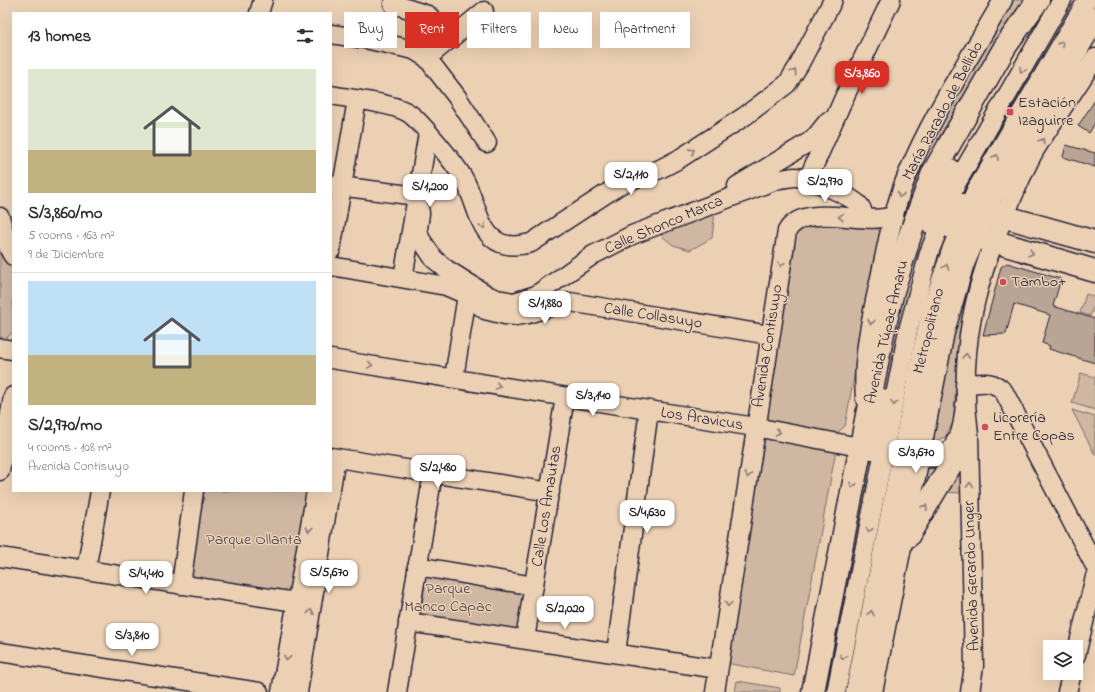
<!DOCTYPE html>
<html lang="en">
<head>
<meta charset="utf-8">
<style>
	:root { --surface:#fff; --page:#f2f2f3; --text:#2b2b33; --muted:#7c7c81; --line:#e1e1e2; --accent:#d93025 }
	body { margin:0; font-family:"Indie Flower",sans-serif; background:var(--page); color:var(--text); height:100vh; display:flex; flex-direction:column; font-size:15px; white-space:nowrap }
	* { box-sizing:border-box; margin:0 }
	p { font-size:13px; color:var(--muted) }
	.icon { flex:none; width:22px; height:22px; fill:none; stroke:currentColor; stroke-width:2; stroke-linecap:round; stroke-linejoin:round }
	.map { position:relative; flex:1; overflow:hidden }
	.sheet { position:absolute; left:12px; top:12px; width:320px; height:480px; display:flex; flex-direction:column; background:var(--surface); border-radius:0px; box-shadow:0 4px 16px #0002 }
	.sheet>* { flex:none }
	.guide { position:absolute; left:344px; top:12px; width:380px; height:36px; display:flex; gap:8px }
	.controls { position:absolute; left:1043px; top:640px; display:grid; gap:8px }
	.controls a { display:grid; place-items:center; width:40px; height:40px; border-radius:0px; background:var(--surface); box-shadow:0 4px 16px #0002; font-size:20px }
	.price { position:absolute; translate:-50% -34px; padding:0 9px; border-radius:8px; background:#fff; color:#222; font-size:13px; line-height:26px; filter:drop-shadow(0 1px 2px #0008) }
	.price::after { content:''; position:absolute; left:50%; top:24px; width:12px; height:9px; margin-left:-6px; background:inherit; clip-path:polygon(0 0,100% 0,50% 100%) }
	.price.selected { background:var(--accent); color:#fff }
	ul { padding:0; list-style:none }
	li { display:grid; align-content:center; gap:8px; height:212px; padding:0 16px }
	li+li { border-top:1px solid var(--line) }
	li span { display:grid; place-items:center; height:124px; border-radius:0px; color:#555 }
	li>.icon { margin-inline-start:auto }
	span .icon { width:72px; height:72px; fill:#fffc; stroke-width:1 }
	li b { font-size:17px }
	h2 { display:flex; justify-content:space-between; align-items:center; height:48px; padding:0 16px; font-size:17px }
	.chip { padding:0 14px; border-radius:0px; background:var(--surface); box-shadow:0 4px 16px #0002; font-size:14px; line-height:36px }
	.chip.selected { background:var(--accent); color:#fff }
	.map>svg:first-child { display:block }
	.green { fill:#cfb7a2; stroke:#786c6e }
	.building { fill:#baa595; stroke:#22223b }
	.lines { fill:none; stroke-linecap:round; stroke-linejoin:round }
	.minor-casing { stroke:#22223b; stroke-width:21 }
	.major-casing { stroke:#22223b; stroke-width:25 }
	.minor { stroke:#ecd0b3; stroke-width:18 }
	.major { stroke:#ecd0b3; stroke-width:22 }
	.oneway { stroke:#877977 }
	.poi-dot { fill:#d1495b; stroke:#ecd0b3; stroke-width:1.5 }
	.labels { text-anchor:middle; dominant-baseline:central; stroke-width:3; stroke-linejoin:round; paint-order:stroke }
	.poi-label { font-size:16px; fill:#22223b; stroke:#ecd0b3; text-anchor:start }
	.street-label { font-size:16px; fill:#22223b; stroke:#ecd0b3 }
	.park-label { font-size:16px; fill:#454050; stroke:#ecd0b3 }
</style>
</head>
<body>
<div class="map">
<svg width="1095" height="692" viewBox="0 0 1095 692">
	<rect width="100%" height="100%" fill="#ecd0b3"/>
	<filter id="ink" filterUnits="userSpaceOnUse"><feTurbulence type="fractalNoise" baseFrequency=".025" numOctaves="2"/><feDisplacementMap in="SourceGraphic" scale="8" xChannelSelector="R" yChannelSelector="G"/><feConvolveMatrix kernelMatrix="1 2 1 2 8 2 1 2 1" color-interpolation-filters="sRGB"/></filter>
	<g filter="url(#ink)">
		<g class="green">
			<polygon points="1007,0 1024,0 1006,25 938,139 931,136"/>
			<polygon points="715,211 712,238 690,250 673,245 661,235"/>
			<polygon points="816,221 873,226 880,231 845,426 838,432 831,435 760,423 791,229"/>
			<polygon points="0,250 4,252 13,268 13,332 5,339 0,340"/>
			<polygon points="967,285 957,356 954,421 945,437 932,442 953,325"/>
			<polygon points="1086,294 1095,297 1095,303 1090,316 1080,313"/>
			<polygon points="1081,373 1095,377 1095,410 1072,403"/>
			<polygon points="1072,410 1095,417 1095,455"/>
			<polygon points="760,435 836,450 794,676 726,663"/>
			<polygon points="964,442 965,493 939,492"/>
			<polygon points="948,458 918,509 927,463"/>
			<polygon points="204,491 311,491 294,596 190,579"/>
			<polygon points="427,572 530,589 523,633 420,616"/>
			<polygon points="737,681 780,688 780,692 735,692"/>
		</g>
		<g class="building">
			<polygon points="1095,100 1095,123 1089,133 1078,126"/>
			<polygon points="1066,145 1095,153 1095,167 1063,157"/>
			<polygon points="1007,263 1061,279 1053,306 1095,319 1095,363 1049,349 1050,346 1042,343 1050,315 1014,304 1006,334 983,335 1001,267"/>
		</g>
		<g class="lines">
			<g class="minor-casing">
				<g id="minor">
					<polyline points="393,4 428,15 452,39"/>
					<polyline points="259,13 263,0"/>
					<polyline points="331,34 365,39 414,50 427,58 457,97 487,143"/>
					<polyline points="427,58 484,11"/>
					<path d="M 331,95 C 351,99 396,103 410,114 C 423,124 456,165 464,179 C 481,210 479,257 531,243 L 621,184 L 660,169 L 679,159 L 745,116 L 787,84 L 799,65 L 833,0"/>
					<polyline points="808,179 843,100 891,0"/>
					<path d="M 331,185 L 417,196 L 420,213 L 418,229 L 420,238 L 434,259 L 446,269 L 489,296 L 497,299 L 514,302 L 536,295 L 593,255 L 632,235 L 779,179 C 784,179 790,177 795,177 C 807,177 852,196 860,206 C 863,210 863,213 863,217"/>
					<polyline points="737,186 809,142 816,136 828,121"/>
					<polyline points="0,217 9,249 13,256"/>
					<polyline points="331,250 357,100"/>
					<polyline points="331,266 446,286 467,295 485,310 505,315 516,316 528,314 559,304 570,302 770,335"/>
					<polyline points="403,278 428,133"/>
					<polyline points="0,348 13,350"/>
					<polyline points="331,359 755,427 875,450"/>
					<polyline points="454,378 467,295"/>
					<path d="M 965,385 C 980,383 993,379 1004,392 L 1095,566"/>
					<path d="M 865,398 C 862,360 870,323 878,287 C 886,250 892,213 906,178 C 931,116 970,58 1003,0"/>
					<polyline points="872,450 883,398"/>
					<path d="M 906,456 C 951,466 962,445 965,404"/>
					<polyline points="331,457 550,492"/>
					<polyline points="0,471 13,396"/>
					<polyline points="331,488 336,458"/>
					<polyline points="0,557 296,602"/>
					<polyline points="417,566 534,586"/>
					<polyline points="86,570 100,491"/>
					<polyline points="181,585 194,491"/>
					<polyline points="408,622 718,669"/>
					<polyline points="525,639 565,397"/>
					<polyline points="0,652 259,692"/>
					<polyline points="616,653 649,410"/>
					<polyline points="1076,655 1095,577"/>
					<polyline points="281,692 316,491"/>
					<polyline points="298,692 330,491"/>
					<polyline points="397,692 433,473"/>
					<path d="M 715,692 L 787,231 C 805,200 867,228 894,215"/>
					<polyline points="836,692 908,330 929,253 956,184 1062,0"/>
					<polyline points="855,692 922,351 932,307 952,248 976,190 1087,0"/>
					<path d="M 970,692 L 974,666 L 969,435 C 958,354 974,284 1007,210 C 1016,190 1024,169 1035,150 C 1054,119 1076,89 1095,58"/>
					<polyline points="1067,692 1072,673"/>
				</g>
			</g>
			<g class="major-casing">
				<g id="major">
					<path d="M 950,170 C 940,191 934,214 955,230 L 1095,271"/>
					<polyline points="930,222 950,208 963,205 1095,242"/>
					<polyline points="908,536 950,466 957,442"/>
					<polyline points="813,692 883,333 893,291 911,232 933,173 1005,47 1038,0"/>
					<polyline points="871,692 943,332 962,266 992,195 1095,18"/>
				</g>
			</g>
			<use href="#minor" class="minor"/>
			<use href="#major" class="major"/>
		</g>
		<defs><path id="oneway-chevron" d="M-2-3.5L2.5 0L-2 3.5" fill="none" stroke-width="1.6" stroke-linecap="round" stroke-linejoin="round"/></defs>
		<g class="oneway">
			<use href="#oneway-chevron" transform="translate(1061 44) rotate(-60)"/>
			<use href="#oneway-chevron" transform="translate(1022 70) rotate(120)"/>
			<use href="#oneway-chevron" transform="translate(794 72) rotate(-57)"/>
			<use href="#oneway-chevron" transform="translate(1042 141) rotate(-57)"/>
			<use href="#oneway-chevron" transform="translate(692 151) rotate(-32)"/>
			<use href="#oneway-chevron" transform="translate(996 157) rotate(-60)"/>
			<use href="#oneway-chevron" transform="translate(900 195) rotate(109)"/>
			<use href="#oneway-chevron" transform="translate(841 217) rotate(-179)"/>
			<use href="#oneway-chevron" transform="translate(483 226) rotate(59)"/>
			<use href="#oneway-chevron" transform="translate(1031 253) rotate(16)"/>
			<use href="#oneway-chevron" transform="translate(781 264) rotate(99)"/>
			<use href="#oneway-chevron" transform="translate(946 267) rotate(-72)"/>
			<use href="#oneway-chevron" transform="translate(871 322) rotate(100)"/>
			<use href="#oneway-chevron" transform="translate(966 356) rotate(-86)"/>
			<use href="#oneway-chevron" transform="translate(370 365) rotate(9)"/>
			<use href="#oneway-chevron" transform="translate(498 386) rotate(10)"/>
			<use href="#oneway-chevron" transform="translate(894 403) rotate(101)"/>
			<use href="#oneway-chevron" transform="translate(778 432) rotate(11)"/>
			<use href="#oneway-chevron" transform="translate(748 475) rotate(99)"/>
			<use href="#oneway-chevron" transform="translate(853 485) rotate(101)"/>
			<use href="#oneway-chevron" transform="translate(970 485) rotate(-91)"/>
			<use href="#oneway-chevron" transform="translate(925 507) rotate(-58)"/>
			<use href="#oneway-chevron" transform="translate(309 529) rotate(100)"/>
			<use href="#oneway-chevron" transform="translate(869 530) rotate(101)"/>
			<use href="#oneway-chevron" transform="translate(728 604) rotate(99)"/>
			<use href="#oneway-chevron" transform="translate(311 612) rotate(-81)"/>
			<use href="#oneway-chevron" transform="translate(871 613) rotate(-79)"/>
			<use href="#oneway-chevron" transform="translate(843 657) rotate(101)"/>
			<use href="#oneway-chevron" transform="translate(287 658) rotate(99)"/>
		</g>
	</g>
	<g class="poi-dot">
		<rect x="1006" y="108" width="8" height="8" rx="2"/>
		<circle cx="1003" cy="282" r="4"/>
		<circle cx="985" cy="427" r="4"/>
	</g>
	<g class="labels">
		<g class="poi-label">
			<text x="1018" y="103">Estación<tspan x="1018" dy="18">Izaguirre</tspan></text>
			<text x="1011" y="282">Tambo+</text>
			<text x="993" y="418">Licorería<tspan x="993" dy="18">Entre Copas</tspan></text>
		</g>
		<g class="street-label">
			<text transform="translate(943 111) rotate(-62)">María Parado de Bellido</text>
			<text transform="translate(664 225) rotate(-23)">Calle Shonco Marca</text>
			<text transform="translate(653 316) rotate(9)">Calle Collasuyo</text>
			<text transform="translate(929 331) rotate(-76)">Metropolitano</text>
			<text transform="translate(887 332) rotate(-77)">Avenida Túpac Amaru</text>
			<text transform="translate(768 346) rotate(-81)">Avenida Contisuyo</text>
			<text transform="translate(702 419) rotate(9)">Los Aravicus</text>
			<text transform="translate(547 506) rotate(-81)">Calle Los Amautas</text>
			<text transform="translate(972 576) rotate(-92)">Avenida Gerardo Unger</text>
		</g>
		<g class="park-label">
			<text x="254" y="540">Parque Ollanta</text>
			<text x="448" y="589">Parque<tspan x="448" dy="18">Manco Capac</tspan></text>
		</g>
	</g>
</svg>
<div class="controls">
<a><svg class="icon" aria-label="layers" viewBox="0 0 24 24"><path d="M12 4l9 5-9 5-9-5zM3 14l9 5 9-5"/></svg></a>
</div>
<b class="price selected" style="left:862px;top:95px">S/3,860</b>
<b class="price" style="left:631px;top:196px">S/2,110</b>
<b class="price" style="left:825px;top:203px">S/2,970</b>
<b class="price" style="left:430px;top:208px">S/1,200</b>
<b class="price" style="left:545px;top:325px">S/1,880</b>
<b class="price" style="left:593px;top:417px">S/3,140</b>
<b class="price" style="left:916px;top:474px">S/3,670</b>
<b class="price" style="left:438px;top:489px">S/2,480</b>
<b class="price" style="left:647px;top:534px">S/4,630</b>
<b class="price" style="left:329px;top:594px">S/5,670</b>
<b class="price" style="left:146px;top:595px">S/4,410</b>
<b class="price" style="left:565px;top:630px">S/2,020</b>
<b class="price" style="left:132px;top:657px">S/3,810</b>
<div class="guide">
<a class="chip">Buy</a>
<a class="chip selected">Rent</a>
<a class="chip">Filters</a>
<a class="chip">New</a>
<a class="chip">Apartment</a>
</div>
<section class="sheet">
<h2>13 homes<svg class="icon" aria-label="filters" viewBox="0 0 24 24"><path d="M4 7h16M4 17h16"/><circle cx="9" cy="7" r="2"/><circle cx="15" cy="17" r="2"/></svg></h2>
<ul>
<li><span style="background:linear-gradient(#dfe7d0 65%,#c2b280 0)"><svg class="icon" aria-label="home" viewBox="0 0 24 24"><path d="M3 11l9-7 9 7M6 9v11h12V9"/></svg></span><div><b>S/3,860/mo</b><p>5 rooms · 163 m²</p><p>9 de Diciembre</p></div></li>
<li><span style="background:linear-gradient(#bfe0f5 60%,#c2b280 0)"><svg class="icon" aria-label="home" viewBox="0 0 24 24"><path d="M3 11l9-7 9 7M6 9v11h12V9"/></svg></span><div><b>S/2,970/mo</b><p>4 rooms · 108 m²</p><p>Avenida Contisuyo</p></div></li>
</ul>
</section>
</div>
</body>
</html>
